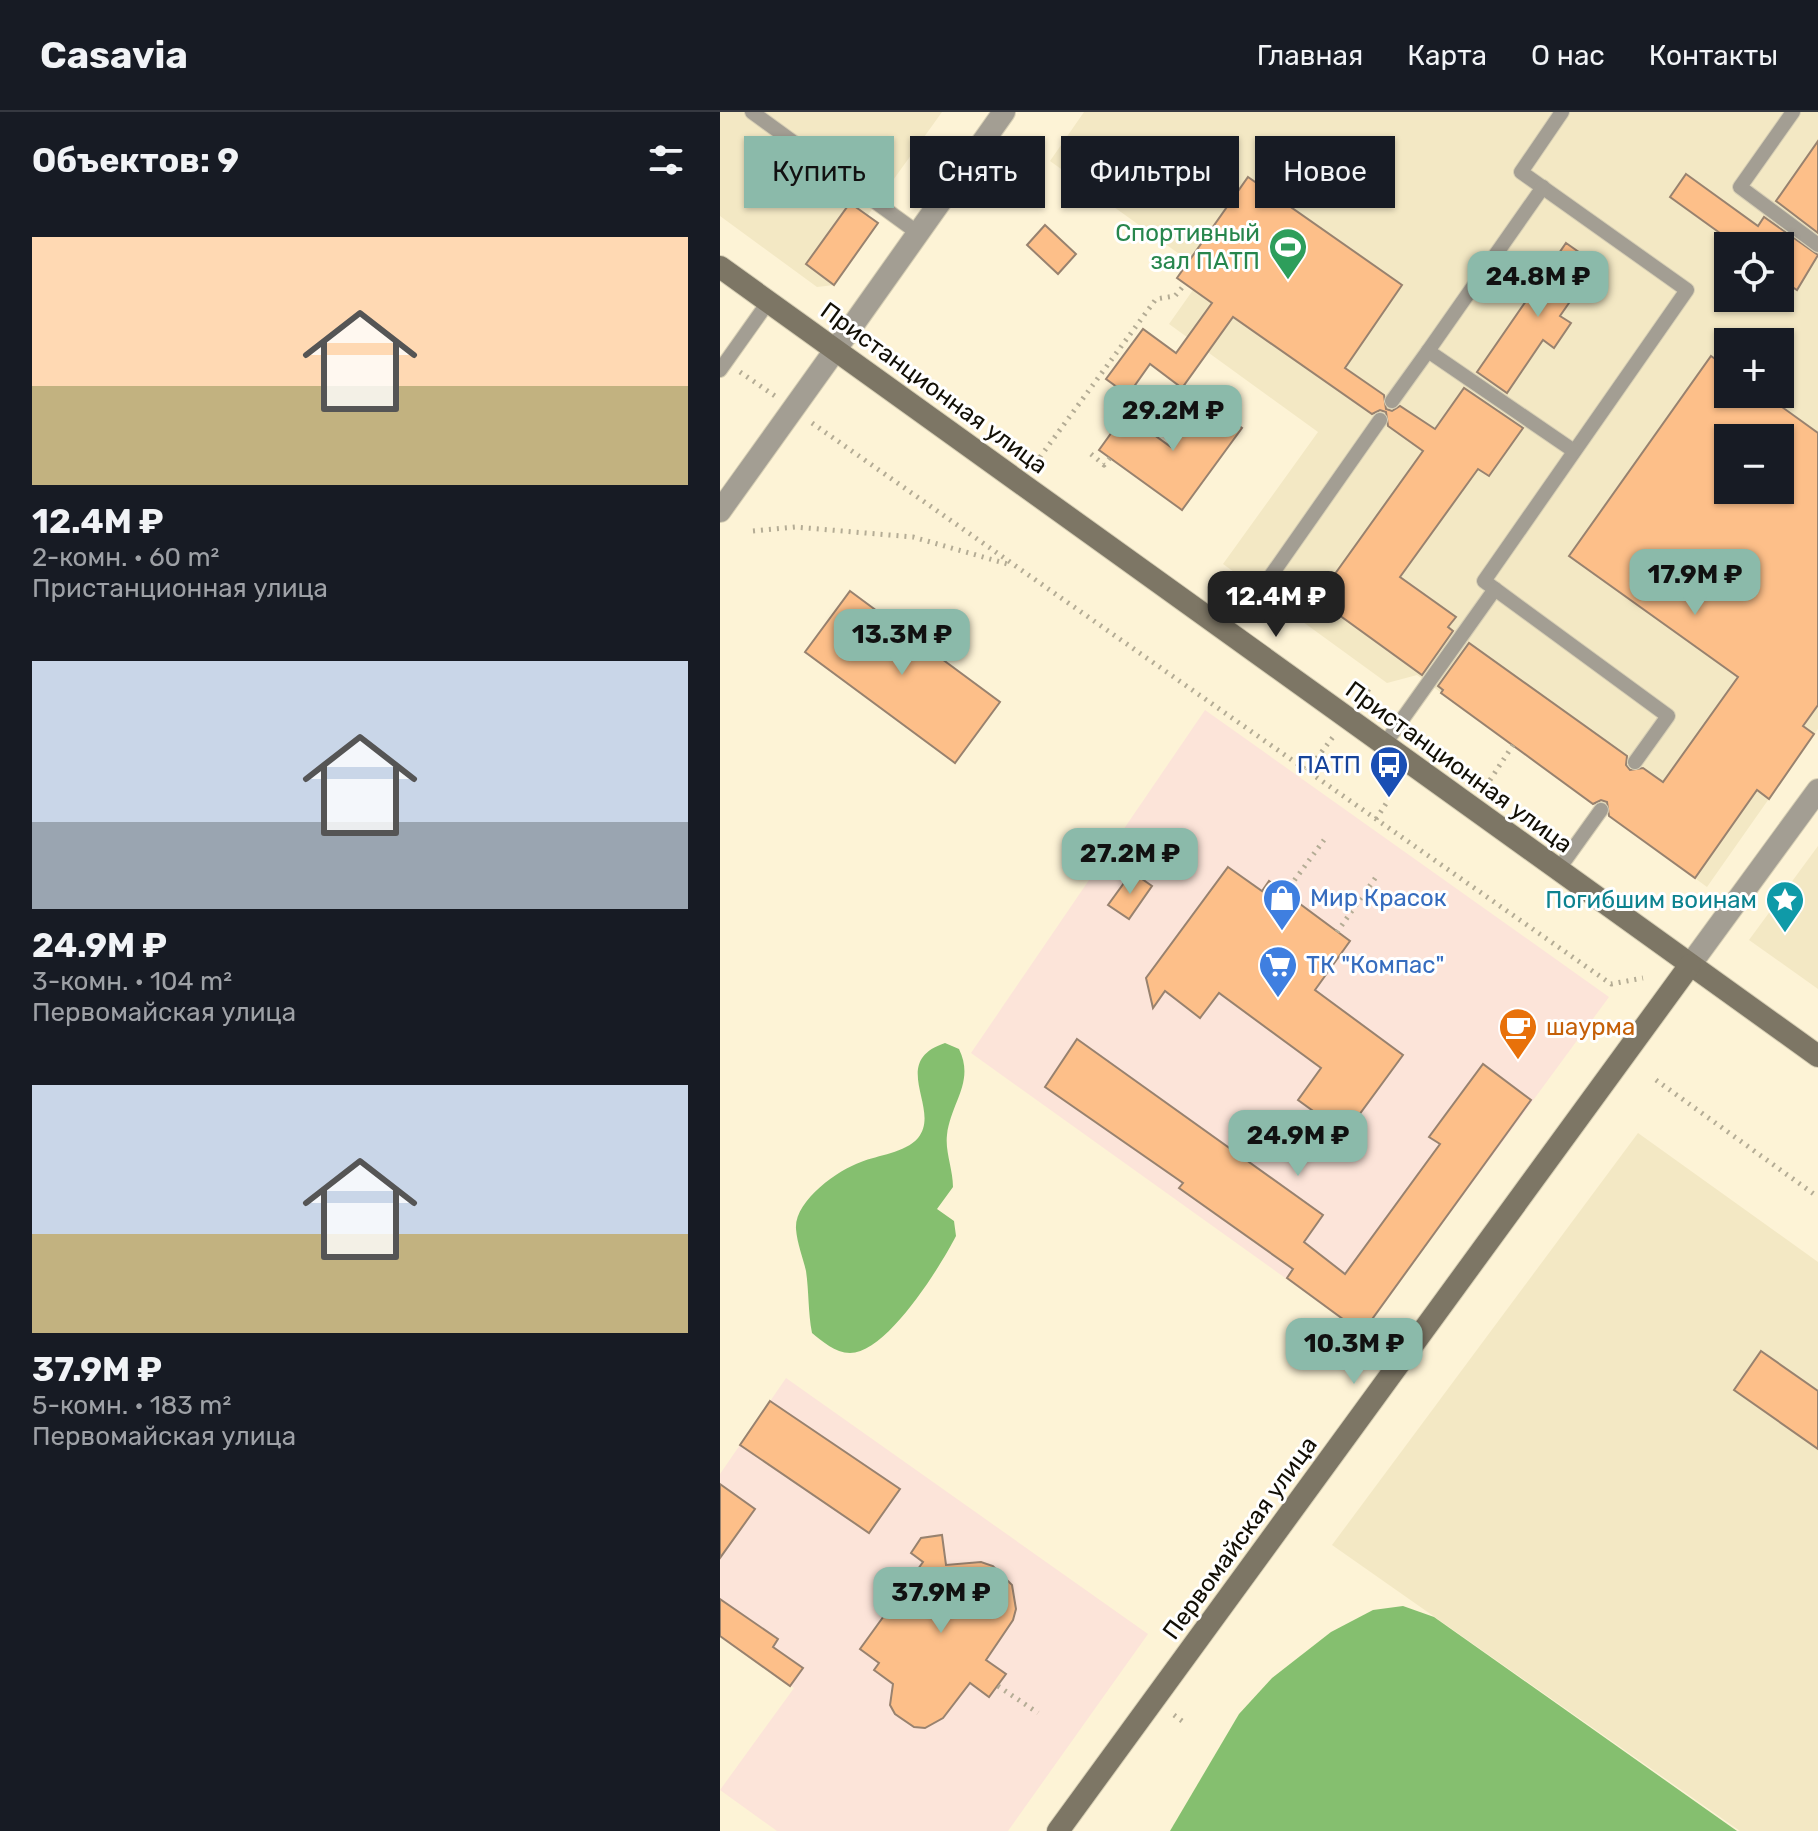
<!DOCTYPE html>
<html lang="ru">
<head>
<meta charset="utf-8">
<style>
	:root { --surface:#171b24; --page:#20242c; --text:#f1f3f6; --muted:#9ea1a6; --line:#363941; --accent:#8bbaaa }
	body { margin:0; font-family:Rubik,sans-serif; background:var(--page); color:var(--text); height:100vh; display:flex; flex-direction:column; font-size:30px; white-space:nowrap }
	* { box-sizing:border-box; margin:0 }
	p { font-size:26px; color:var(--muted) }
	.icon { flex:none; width:44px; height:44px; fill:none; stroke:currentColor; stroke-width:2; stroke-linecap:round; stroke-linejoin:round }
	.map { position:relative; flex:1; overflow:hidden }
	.panel { display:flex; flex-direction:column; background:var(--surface); width:720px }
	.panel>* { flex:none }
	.guide { position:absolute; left:24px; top:24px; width:760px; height:72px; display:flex; gap:16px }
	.fabs { position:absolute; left:994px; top:120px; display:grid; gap:16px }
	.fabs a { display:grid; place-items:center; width:80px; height:80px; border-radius:0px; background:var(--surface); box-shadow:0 2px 6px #0004; font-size:40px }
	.price { position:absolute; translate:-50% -68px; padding:0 18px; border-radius:16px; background:var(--accent); color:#111; font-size:26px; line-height:52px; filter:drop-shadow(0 2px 4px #0008) }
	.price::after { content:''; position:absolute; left:50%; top:48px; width:24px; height:18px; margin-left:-12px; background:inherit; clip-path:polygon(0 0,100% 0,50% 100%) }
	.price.on { background:#222; color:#fff }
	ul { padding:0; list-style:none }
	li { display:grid; align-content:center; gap:16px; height:424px; padding:0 32px }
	li span { display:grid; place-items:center; height:248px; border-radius:0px; color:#555 }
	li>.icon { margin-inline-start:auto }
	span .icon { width:144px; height:144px; fill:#fffc; stroke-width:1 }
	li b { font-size:34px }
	h2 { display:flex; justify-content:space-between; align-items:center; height:96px; padding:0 32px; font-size:34px }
	.pill { padding:0 28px; border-radius:0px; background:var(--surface); box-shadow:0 2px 6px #0004; font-size:28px; line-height:72px }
	.pill.on { background:var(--accent); color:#111 }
	header { display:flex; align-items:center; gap:48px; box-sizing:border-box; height:112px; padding:0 40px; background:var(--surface); border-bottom:2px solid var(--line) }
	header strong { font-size:38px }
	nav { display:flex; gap:44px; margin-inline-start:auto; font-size:28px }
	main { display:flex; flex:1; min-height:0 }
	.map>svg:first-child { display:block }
	.commercial { fill:#fce4d9 }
	.built { fill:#f3e8c4; fill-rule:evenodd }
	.forest { fill:#85bf6f }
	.building { fill:#fdbf89; stroke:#98826f; stroke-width:2; fill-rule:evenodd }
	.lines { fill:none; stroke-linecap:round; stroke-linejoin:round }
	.service-casing { stroke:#d7cfb5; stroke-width:16 }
	.minor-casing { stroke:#d7cfb5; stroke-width:24 }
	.tertiary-casing { stroke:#d7cfb5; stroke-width:24 }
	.secondary-casing { stroke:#d7cfb5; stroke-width:24 }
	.path { stroke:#b4ac95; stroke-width:5; stroke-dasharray:2 6; stroke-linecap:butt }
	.service { stroke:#a39e93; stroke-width:14 }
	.minor { stroke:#a39e93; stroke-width:22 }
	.tertiary { stroke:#a39e93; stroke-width:22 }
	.secondary { stroke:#7d7665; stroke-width:22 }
	.labels { text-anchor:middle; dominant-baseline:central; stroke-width:6; stroke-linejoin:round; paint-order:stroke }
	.leisure-label { font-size:24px; fill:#27864d; stroke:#fff; text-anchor:end }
	.street-label { font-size:24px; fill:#120f05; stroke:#fff }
	.transit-label { font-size:24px; fill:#164399; stroke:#fff; text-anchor:end }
	.shop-label { font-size:24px; fill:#366cbe; stroke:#fff; text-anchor:start }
	.culture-label { font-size:24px; fill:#0d838f; stroke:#fff; text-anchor:end }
	.food-label { font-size:24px; fill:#c56008; stroke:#fff; text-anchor:start }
</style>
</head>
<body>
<header>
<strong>Casavia</strong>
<nav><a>Главная</a><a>Карта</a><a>О нас</a><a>Контакты</a></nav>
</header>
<main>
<section class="panel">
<h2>Объектов: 9<svg class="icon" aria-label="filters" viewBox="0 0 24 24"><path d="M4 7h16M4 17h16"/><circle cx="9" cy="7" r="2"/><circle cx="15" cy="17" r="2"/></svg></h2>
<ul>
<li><span style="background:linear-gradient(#ffd9b3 60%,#c2b280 0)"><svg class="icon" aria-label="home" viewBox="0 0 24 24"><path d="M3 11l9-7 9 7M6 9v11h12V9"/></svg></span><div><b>12.4M ₽</b><p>2-комн. · 60 m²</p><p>Пристанционная улица</p></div></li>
<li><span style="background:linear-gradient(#c9d6e8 65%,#9aa5b1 0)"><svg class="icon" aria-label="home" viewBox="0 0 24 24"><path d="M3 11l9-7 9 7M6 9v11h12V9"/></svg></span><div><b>24.9M ₽</b><p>3-комн. · 104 m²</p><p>Первомайская улица</p></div></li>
<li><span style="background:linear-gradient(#c9d6e8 60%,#c2b280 0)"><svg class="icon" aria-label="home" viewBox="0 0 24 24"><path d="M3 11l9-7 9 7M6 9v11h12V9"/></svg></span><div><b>37.9M ₽</b><p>5-комн. · 183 m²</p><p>Первомайская улица</p></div></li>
</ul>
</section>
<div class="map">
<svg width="1098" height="1719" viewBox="0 0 1098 1719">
	<rect width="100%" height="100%" fill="#fdf3d6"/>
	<g class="commercial">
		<polygon points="485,598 889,885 642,1221 251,941"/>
		<polygon points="66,1266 428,1522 288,1719 57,1719 0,1678 74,1576 0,1524 0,1362"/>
	</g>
	<g class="built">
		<polygon points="0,0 222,0 148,103 158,111 114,173 97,175 0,104"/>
		<path d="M 364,0 L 1098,0 L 1098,617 L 987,775 L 697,563 L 667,571 L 503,452 L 598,320 L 449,212 L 473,178 L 469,149 L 330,49 ZM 1008,134 L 1060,134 L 1060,186 L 1008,186 ZM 1008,230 L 1060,230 L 1060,282 L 1008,282 ZM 1008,326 L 1060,326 L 1060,378 L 1008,378 Z"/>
		<polygon points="1098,734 1098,877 1029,828"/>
		<polygon points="918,1021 1098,1150 1098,1719 1020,1719 612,1433"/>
	</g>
	<g class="forest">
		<path d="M 225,931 L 239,937 C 255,970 231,990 227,1023 C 225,1040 233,1057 233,1075 L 217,1097 L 234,1109 L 236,1124 C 220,1155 167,1241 130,1241 C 115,1241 102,1229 92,1221 C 88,1200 89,1180 86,1159 C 83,1146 77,1131 76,1117 C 74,1089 118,1058 141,1050 C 158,1043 185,1041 198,1026 C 222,997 168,950 225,931 Z"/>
		<polygon points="683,1494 714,1505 1017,1719 450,1719 519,1602 552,1566 611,1520 653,1498"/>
	</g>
	<g class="building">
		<polygon points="1098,29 1098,121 1056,89"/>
		<polygon points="966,62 1038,114 1044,105 1098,143 1077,178 1060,167 1060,134 1018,134 950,85"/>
		<polygon points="528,65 682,173 625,256 664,283 666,297 672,299 680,294 715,317 744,276 803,316 769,364 758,357 680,465 736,505 728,515 733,519 702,563 597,487 703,339 668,314 666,300 660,298 652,302 513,205 462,276 430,252 408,283 386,267 423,217 456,241 492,191 457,166"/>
		<polygon points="130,91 158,111 114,173 86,152"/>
		<polygon points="325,113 356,142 338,162 307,133"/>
		<polygon points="846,131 876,152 840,204 851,211 834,236 823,228 787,281 757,260"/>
		<path d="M 991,244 L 1008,256 L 1008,282 L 1044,282 L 1098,321 L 1098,593 L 1083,614 L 1094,622 L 1049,687 L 1037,678 L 975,766 L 889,704 L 887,690 L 881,688 L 873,692 L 721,581 L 723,578 L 718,574 L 749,531 L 907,644 L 906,653 L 910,658 L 923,656 L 943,670 L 1018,565 L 849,444 ZM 1008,326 L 1060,326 L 1060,378 L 1008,378 Z"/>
		<polygon points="485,289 522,316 462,398 379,338 405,302 451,335"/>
		<polygon points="130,479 280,590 235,651 85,540"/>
		<polygon points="508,755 542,779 549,769 630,829 595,878 683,943 625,1022 578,988 601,956 499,881 480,906 445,879 433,896 426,866"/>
		<polygon points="412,760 432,774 409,807 388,793"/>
		<polygon points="357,927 603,1103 584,1130 625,1162 720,1032 709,1025 763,952 811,988 642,1221 567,1166 573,1157 459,1076 463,1071 325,975"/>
		<polygon points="1041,1239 1098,1279 1098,1337 1014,1278"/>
		<polygon points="50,1289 180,1377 149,1421 20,1333"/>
		<polygon points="0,1372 35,1397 0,1446"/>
		<polygon points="222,1423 226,1453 261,1450 273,1454 292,1473 296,1497 293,1508 266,1548 286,1562 269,1585 250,1571 223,1606 205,1616 194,1615 175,1602 170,1593 173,1572 154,1558 159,1551 140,1537 203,1450 191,1441 201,1426"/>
		<polygon points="0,1487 58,1527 53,1535 83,1556 70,1574 0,1524"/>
	</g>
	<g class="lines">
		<g class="service-casing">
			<g id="service">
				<polyline points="32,0 198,121"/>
				<polyline points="842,0 801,60 967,178 764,469 948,604 915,650"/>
				<polyline points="1073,0 1020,75 1098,133"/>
				<polyline points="708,239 823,75"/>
				<polyline points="0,258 49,189"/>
				<polyline points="672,289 708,239 854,339"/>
				<polyline points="545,472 660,308"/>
				<polyline points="664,633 775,477"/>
				<polyline points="838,758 881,698"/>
			</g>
		</g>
		<g class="minor-casing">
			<g id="minor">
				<polyline points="116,237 284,0"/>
				<polyline points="970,853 1098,678"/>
			</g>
		</g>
		<g class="tertiary-casing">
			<polyline id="tertiary" points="0,399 116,237"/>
		</g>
		<g class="secondary-casing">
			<g id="secondary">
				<polyline points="0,155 1098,944"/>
				<polyline points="338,1719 970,853"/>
			</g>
		</g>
		<g class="path">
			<polyline points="20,260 55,284"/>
			<polyline points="92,311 891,872 923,866"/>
			<polyline points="371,342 384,353 390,346"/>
			<polyline points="320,345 436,187 455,184 465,172"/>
			<polyline points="33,419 75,415 193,425 291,453"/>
			<polyline points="643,585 652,573"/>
			<polyline points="587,659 613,625"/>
			<polyline points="770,668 793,633"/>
			<polyline points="656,707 669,687"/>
			<polyline points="565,781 604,728"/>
			<polyline points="617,820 656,765"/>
			<polyline points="936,968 1098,1085"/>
			<polyline points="278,1574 318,1601"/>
			<polyline points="454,1603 466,1612"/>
		</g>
		<use href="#service" class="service"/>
		<use href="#minor" class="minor"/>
		<use href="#tertiary" class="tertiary"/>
		<use href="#secondary" class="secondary"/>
	</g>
	<defs>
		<g id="stadium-pin" transform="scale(2)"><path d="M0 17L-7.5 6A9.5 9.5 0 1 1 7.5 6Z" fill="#2e9e5b" stroke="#fff"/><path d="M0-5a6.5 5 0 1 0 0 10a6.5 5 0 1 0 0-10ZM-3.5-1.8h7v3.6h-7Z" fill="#fff"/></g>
		<g id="bus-pin" transform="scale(2)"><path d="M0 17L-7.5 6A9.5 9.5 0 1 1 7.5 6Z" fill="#1a4fb4" stroke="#fff"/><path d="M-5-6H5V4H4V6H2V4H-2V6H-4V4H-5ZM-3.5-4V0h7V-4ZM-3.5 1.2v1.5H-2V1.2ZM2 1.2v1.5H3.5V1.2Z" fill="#fff"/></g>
		<g id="shop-pin" transform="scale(2)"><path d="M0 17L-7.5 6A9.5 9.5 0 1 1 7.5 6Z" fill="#3f7fe0" stroke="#fff"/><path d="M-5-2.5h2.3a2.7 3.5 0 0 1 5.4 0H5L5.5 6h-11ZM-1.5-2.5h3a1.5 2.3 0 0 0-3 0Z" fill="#fff"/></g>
		<g id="sight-pin" transform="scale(2)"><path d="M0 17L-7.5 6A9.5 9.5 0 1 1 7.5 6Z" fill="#0f9aa8" stroke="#fff"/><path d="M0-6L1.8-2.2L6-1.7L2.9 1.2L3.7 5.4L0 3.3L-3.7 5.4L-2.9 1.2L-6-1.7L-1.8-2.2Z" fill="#fff"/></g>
		<g id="supermarket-pin" transform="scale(2)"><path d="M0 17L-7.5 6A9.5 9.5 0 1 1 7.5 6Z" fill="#3f7fe0" stroke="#fff"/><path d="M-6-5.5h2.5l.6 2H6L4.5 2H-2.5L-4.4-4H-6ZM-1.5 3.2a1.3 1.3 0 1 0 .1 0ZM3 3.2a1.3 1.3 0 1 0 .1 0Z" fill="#fff"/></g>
		<g id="cafe-pin" transform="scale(2)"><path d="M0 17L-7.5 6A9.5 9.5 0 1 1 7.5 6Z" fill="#e8710a" stroke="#fff"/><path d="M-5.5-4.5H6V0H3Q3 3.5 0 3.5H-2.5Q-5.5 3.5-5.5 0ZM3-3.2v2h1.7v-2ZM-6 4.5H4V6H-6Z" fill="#fff"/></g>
	</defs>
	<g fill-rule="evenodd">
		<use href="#stadium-pin" x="568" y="135"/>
		<use href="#bus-pin" x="669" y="653"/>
		<use href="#shop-pin" x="562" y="786"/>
		<use href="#sight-pin" x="1065" y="788"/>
		<use href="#supermarket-pin" x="558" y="853"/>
		<use href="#cafe-pin" x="798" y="915"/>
	</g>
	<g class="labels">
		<g class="leisure-label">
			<text x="540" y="121">Спортивный<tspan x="540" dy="28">зал ПАТП</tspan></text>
		</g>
		<g class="street-label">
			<text transform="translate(214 276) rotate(36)">Пристанционная улица</text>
			<text transform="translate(739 655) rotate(36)">Пристанционная улица</text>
			<text transform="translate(520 1426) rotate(-54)">Первомайская улица</text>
		</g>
		<g class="transit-label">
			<text x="641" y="653">ПАТП</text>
		</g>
		<g class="shop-label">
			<text x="590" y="786">Мир Красок</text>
			<text x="586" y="853">ТК "Компас"</text>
		</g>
		<g class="culture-label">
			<text x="1037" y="788">Погибшим воинам</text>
		</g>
		<g class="food-label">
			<text x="826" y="915">шаурма</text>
		</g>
	</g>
</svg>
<div class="fabs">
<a><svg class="icon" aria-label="locate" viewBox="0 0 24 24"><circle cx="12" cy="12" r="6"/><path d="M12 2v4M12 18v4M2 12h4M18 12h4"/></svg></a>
<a>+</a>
<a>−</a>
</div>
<b class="price" style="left:818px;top:207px">24.8M ₽</b>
<b class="price" style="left:453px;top:341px">29.2M ₽</b>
<b class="price" style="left:975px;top:505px">17.9M ₽</b>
<b class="price on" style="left:556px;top:527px">12.4M ₽</b>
<b class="price" style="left:182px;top:565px">13.3M ₽</b>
<b class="price" style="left:410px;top:784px">27.2M ₽</b>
<b class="price" style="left:578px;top:1066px">24.9M ₽</b>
<b class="price" style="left:634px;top:1274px">10.3M ₽</b>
<b class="price" style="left:221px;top:1523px">37.9M ₽</b>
<div class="guide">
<a class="pill on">Купить</a>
<a class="pill">Снять</a>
<a class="pill">Фильтры</a>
<a class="pill">Новое</a>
</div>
</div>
</main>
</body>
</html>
